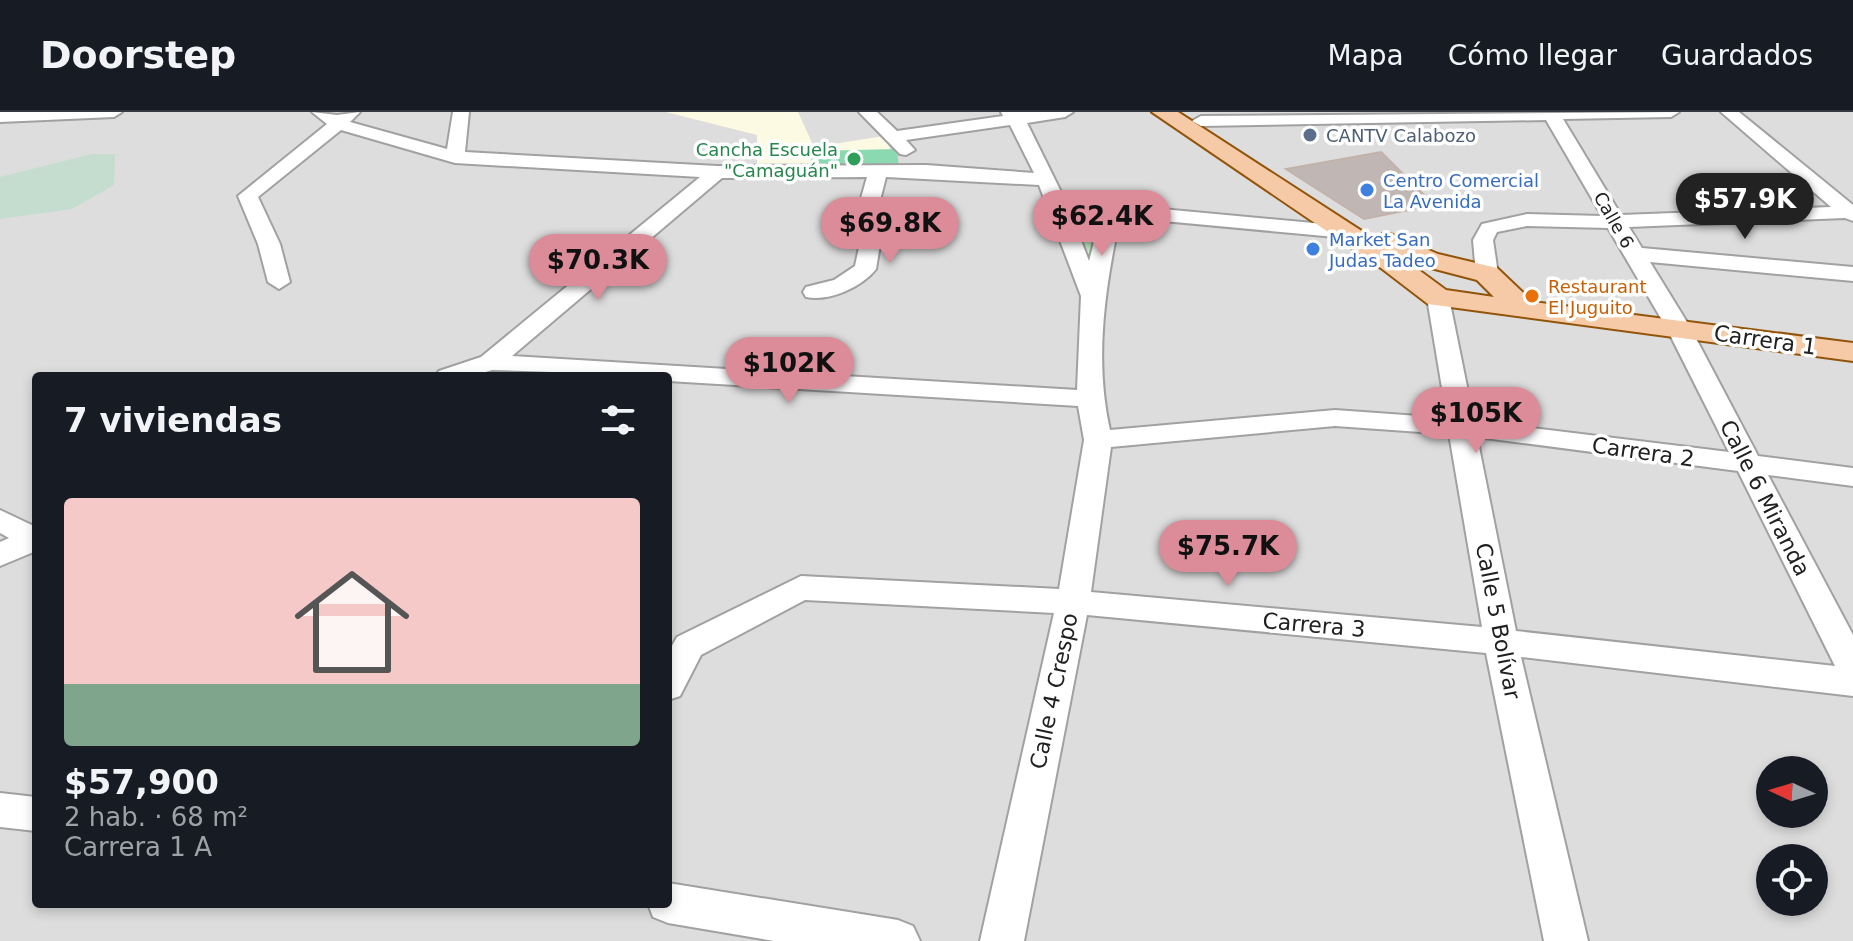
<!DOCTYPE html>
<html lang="es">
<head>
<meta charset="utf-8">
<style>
	:root { --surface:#171b24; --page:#242831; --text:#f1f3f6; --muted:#9ea1a6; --line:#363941; --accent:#dc8c98 }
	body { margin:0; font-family:"DejaVu Sans",sans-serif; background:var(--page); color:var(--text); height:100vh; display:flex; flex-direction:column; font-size:30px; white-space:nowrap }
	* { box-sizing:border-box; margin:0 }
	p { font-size:26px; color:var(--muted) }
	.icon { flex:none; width:44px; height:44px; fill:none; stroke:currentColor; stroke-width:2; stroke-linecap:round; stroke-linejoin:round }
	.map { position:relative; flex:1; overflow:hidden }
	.drawer { position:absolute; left:32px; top:260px; width:640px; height:536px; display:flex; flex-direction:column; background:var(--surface); border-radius:8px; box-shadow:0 4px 12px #0003 }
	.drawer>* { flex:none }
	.needle { width:52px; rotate:274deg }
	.buttons { position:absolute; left:1756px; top:644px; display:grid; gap:16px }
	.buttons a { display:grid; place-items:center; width:72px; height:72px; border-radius:50%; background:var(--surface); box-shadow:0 4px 12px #0003; font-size:40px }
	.price { position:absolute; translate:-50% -68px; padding:0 18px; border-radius:28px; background:var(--accent); color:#111; font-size:26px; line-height:52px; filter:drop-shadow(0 2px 4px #0008) }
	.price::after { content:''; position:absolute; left:50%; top:48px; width:24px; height:18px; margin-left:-12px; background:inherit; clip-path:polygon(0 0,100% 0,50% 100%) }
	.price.active { background:#222; color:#fff }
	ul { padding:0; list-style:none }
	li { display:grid; align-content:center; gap:16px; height:424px; padding:0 32px }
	li span { display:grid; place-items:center; height:248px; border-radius:8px; color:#555 }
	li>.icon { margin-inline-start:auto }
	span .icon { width:144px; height:144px; fill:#fffc; stroke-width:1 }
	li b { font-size:34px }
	h2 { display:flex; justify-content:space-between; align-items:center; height:96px; padding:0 32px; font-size:34px }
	header { display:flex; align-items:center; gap:48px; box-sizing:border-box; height:112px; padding:0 40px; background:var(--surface); border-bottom:2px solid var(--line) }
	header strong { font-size:38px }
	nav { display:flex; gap:44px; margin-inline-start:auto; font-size:28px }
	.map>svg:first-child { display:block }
	.residential { fill:#dedddd; fill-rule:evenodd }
	.education { fill:#fdfae3 }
	.wetland { fill:#c5ddcf }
	.park { fill:#caf6c8 }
	.pitch { fill:#8bd9b1 }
	.building { fill:#c0b7b4; stroke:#c1b2aa; stroke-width:2 }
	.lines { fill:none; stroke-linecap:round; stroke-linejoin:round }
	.minor-casing { stroke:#a1a1a1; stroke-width:4 }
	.major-casing { stroke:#92540a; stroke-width:4 }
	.minor { fill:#fff; fill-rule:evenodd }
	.major { fill:#f6caa6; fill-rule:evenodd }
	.service-dot { fill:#5c6f8a; stroke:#fff; stroke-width:3 }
	.leisure-dot { fill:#2e9e5b; stroke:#fff; stroke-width:3 }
	.shop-dot { fill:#3f7fe0; stroke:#fff; stroke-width:3 }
	.food-dot { fill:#e8710a; stroke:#fff; stroke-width:3 }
	.labels { text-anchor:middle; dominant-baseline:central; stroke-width:7; stroke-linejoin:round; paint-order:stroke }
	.far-service-label { font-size:18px; fill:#4e5e75; stroke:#fff; text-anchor:start }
	.far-leisure-label { font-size:18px; fill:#27864d; stroke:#fff; text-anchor:end }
	.far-shop-label { font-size:18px; fill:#366cbe; stroke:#fff; text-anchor:start }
	.far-street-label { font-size:18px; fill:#202020; stroke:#fff }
	.far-food-label { font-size:18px; fill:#c56008; stroke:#fff; text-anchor:start }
	.street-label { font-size:22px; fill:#202020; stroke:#fff }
</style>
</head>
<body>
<header>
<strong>Doorstep</strong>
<nav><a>Mapa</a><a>Cómo llegar</a><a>Guardados</a></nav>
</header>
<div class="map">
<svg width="1853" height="829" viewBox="0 0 1853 829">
	<rect width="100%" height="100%" fill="#f0ece7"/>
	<path class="residential" d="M 0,0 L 1853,0 L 1853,829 L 0,829 ZM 36,264 L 668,264 L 668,792 L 36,792 ZM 1770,658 L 1814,658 L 1814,702 L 1770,702 ZM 1770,746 L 1814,746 L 1814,790 L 1770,790 Z"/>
	<polygon class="education" points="666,0 798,0 814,35 884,24 899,55 757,54 757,23"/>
	<polygon class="wetland" points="92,42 115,42 114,73 72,97 0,107 0,65"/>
	<polygon class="park" points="1063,97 1107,101 1089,165"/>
	<polygon class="pitch" points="897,37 899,55 810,58 811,39"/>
	<polygon class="building" points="1381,40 1434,93 1364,107 1286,57"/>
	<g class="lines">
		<g class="minor-casing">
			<g id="minor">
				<polygon points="0,0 122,0 114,5 0,10"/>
				<path d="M 312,0 L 337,3 L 360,0 L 350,10 L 447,37 L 453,0 L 469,0 L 465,40 L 717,54 L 926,53 L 1034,61 L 1010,13 L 906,28 L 915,38 L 906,43 L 900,42 L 859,0 L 877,0 L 897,19 L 1003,4 L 1001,0 L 1073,0 L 1065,5 L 1027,11 L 1065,88 L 1346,114 L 1356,120 L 1346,126 L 1120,105 C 1105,176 1094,247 1110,318 L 1335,298 L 1447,306 L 1427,186 L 1438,179 L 1449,186 L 1474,309 L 1729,340 L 1666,215 L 1608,116 L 1527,114 L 1497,120 L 1493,128 L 1498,162 L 1487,169 L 1476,162 L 1473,128 L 1482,112 L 1527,102 L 1602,104 L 1546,8 L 1201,14 L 1192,9 L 1201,4 L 1679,0 L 1671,5 L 1563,7 L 1621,103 L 1831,95 L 1721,0 L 1739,0 L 1853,93 L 1853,109 L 1845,106 L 1629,115 L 1642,136 L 1853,155 L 1853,169 L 1650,150 L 1690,215 L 1758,344 L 1853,356 L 1853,374 L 1768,363 L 1853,523 L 1853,584 L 1521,545 L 1588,829 L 1544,829 L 1486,541 L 1087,503 L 1024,829 L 980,829 L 1054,501 L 805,488 L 701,543 L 680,584 L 668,588 L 668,541 L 677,525 L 801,464 L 1059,477 L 1084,328 L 1078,294 L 668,269 L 668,264 L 492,258 L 473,264 L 435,264 L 439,259 L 481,245 L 700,65 L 455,51 L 341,18 L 258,85 L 280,132 L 290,170 L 279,177 L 268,170 L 258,132 L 238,84 L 327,12 ZM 867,65 L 856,104 L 862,121 L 855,154 L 834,168 L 806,175 L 803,180 L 806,185 C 829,190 862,175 876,157 L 882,121 L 876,104 L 886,65 L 1039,73 L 1081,184 L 1077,278 L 512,244 L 722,66 ZM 1070,100 L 1101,103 L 1089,149 ZM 1335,314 L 1449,322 L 1482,515 L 1091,480 L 1111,335 ZM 1477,325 L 1738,359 L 1835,554 L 1516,519 Z"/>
				<polygon points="0,398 36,415 36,439 0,454 0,430 9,426 0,421"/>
				<polygon points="0,681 36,685 36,719 0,715"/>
				<polygon points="668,771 898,808 913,814 920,829 774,829 668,811 653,805 648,792 668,792"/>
			</g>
		</g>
		<g class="major-casing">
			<path id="major" d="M 1152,0 L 1178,0 L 1374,127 L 1386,120 L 1438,142 L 1497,156 L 1533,190 L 1853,231 L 1853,249 L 1428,192 L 1381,156 ZM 1408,150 L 1477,168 L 1494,185 L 1446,178 Z"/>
		</g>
		<use href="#minor" class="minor"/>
		<use href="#major" class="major"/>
	</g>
	<circle class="service-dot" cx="1310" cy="23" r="8"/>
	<circle class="leisure-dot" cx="854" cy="47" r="8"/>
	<g class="shop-dot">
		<circle cx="1367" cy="78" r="8"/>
		<circle cx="1313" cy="137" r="8"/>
	</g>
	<circle class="food-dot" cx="1532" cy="184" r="8"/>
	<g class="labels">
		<g class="far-service-label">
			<text x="1326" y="23">CANTV Calabozo</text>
		</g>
		<g class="far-leisure-label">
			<text x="838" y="37">Cancha Escuela<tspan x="838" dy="21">"Camaguán"</tspan></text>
		</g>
		<g class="far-shop-label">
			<text x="1383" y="68">Centro Comercial<tspan x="1383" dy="21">La Avenida</tspan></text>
			<text x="1329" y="127">Market San<tspan x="1329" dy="21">Judas Tadeo</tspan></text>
		</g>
		<g class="far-street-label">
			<text transform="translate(1614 108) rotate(60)">Calle 6</text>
		</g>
		<g class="far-food-label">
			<text x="1548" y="174">Restaurant<tspan x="1548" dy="21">El Juguito</tspan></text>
		</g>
		<g class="street-label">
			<text transform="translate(1765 228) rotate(8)">Carrera 1</text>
			<text transform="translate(1643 340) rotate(8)">Carrera 2</text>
			<text transform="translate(1765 386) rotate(63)">Calle 6 Miranda</text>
			<text transform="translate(1498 509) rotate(79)">Calle 5 Bolívar</text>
			<text transform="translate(1314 513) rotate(5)">Carrera 3</text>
			<text transform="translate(1054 579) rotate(-78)">Calle 4 Crespo</text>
		</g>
	</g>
</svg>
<div class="buttons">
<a><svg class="needle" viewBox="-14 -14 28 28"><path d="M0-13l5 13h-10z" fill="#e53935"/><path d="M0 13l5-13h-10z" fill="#9ea1a6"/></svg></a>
<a><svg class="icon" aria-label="locate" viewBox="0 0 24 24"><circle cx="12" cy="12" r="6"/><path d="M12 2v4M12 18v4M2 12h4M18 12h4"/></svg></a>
</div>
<b class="price active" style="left:1745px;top:129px">$57.9K</b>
<b class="price" style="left:1102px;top:146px">$62.4K</b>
<b class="price" style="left:890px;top:153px">$69.8K</b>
<b class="price" style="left:598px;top:190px">$70.3K</b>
<b class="price" style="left:789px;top:293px">$102K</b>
<b class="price" style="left:1476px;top:343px">$105K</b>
<b class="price" style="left:1228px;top:476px">$75.7K</b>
<section class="drawer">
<h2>7 viviendas<svg class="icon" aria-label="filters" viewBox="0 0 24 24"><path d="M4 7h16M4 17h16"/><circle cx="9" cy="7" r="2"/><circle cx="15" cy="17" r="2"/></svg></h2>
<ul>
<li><span style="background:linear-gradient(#f6c9c9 75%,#7fa58c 0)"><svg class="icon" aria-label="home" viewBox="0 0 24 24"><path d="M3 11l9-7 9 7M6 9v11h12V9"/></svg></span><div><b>$57,900</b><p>2 hab. · 68 m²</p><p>Carrera 1 A</p></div></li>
</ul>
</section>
</div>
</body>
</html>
